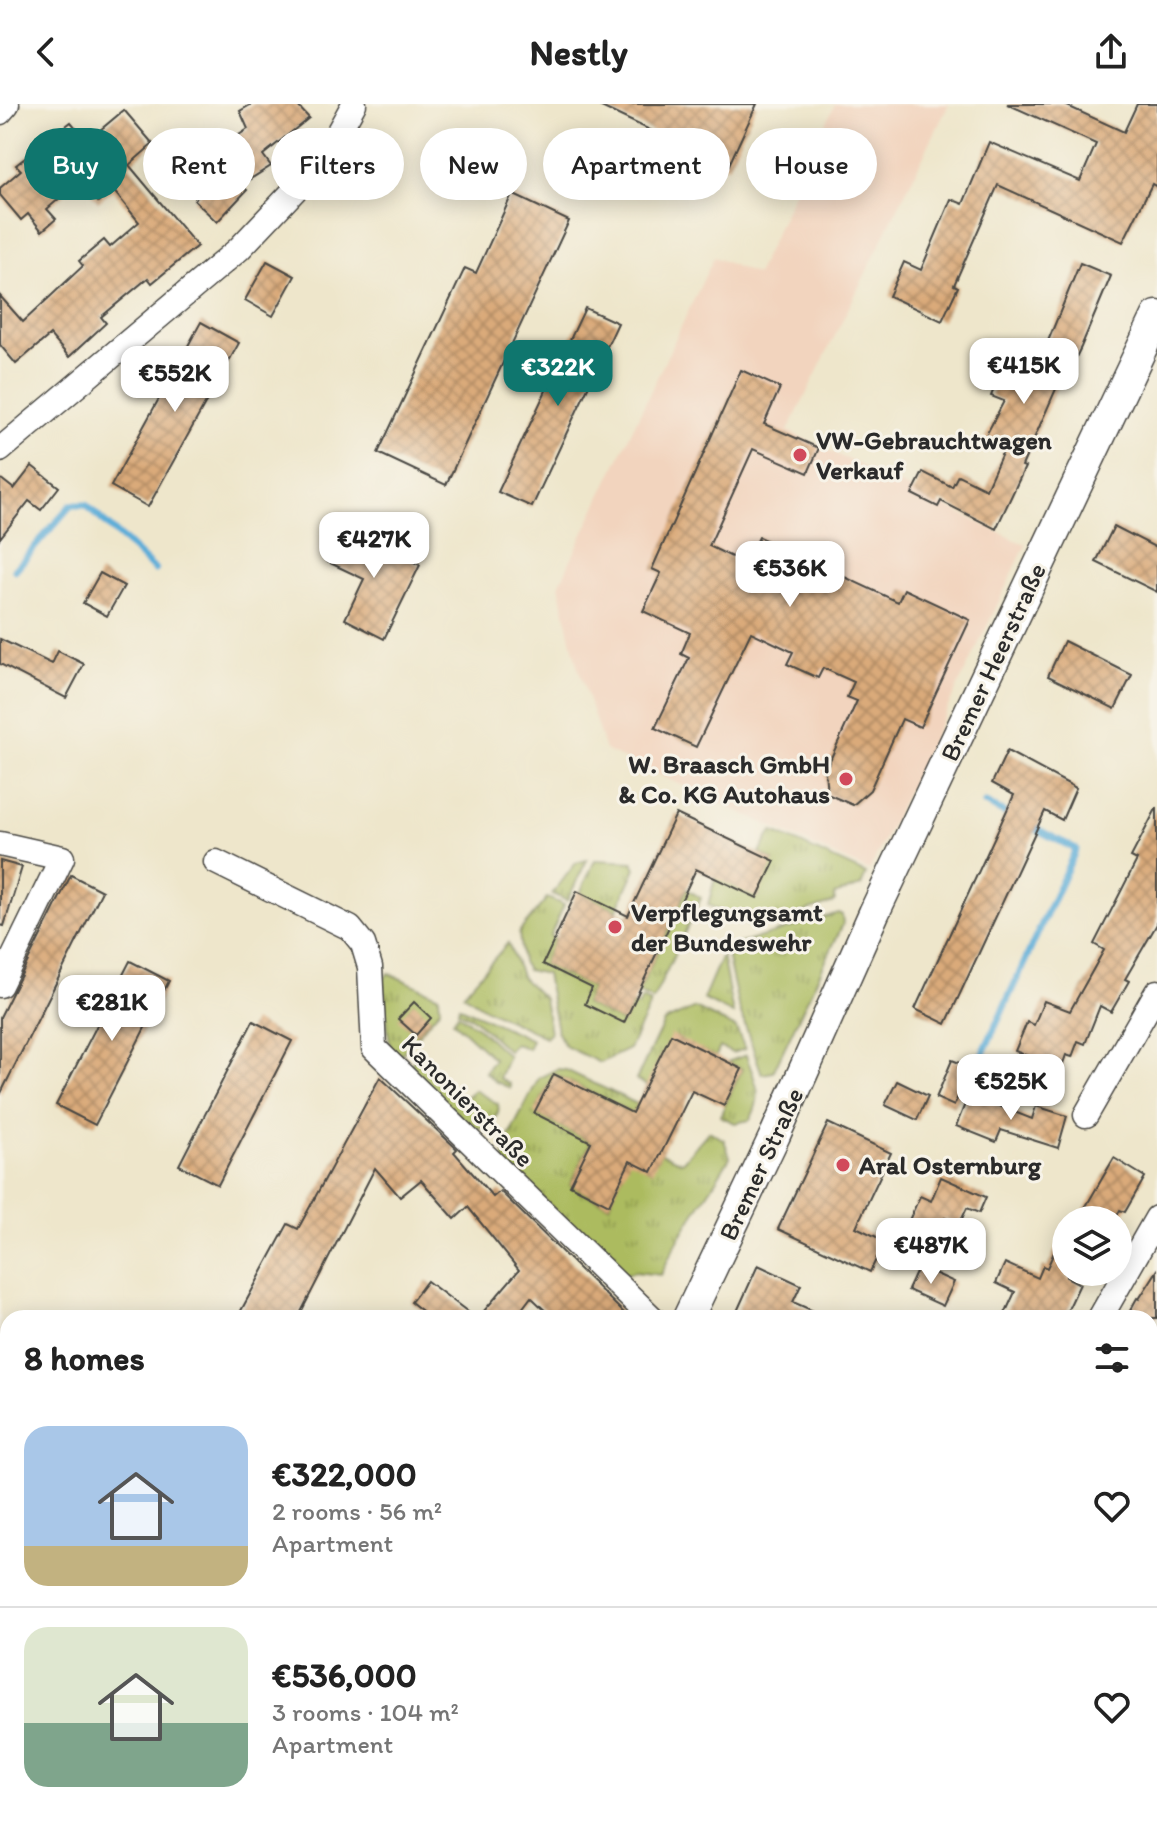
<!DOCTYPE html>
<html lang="en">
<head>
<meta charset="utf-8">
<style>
	:root { --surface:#fff; --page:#f2f2f2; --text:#222; --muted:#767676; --line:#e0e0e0; --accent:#0f766e }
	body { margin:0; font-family:Itim,sans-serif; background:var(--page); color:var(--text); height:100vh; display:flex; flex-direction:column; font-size:30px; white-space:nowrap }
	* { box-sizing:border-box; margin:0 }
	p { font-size:26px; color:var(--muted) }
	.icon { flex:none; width:44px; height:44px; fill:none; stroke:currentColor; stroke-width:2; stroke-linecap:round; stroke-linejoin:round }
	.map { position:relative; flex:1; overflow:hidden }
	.side { position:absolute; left:0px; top:1206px; width:1158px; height:514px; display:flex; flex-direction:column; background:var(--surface); border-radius:24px 24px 0 0; box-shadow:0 4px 20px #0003 }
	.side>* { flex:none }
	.top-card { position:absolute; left:24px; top:24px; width:1110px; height:72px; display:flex; gap:16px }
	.controls { position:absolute; left:1052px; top:1102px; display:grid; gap:16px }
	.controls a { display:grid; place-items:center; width:80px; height:80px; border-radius:50%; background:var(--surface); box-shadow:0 4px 20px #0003; font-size:40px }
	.price { position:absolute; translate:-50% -68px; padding:0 18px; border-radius:16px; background:#fff; color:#222; font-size:26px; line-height:52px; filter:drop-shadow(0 2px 4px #0008) }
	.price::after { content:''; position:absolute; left:50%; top:48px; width:24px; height:18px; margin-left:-12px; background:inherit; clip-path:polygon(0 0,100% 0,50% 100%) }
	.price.current { background:var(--accent); color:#fff }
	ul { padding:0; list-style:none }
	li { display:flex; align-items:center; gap:24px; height:200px; padding:0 24px }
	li+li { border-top:2px solid var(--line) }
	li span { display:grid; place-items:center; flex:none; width:224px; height:160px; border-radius:24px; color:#555 }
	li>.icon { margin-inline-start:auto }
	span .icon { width:96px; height:96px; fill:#fffc; stroke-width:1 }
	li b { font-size:34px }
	h2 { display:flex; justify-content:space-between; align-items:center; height:96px; padding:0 24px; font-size:34px }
	.tag { padding:0 28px; border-radius:36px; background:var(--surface); box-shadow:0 4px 20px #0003; font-size:28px; line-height:72px }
	.tag.current { background:var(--accent); color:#fff }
	header { display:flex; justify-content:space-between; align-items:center; height:104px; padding:0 24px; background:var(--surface); font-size:36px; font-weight:700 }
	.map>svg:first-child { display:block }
	.built { fill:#f2d4be }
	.grass { fill:url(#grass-tufts); stroke:#6c7344; stroke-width:2 }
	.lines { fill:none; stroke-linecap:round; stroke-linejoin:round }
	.stream { stroke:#5dadd8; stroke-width:7 }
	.building { fill:url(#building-cross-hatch) }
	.minor-casing { stroke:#484743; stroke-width:27 }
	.tertiary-casing { stroke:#484743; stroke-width:33 }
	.minor { stroke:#fff; stroke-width:24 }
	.tertiary { stroke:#fff; stroke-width:30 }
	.poi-dot { fill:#d1495b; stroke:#f7f3e8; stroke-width:3 }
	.labels { text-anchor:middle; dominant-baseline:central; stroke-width:6; stroke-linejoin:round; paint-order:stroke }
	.poi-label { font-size:26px; font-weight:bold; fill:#2b2b2b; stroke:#f7f3e8; text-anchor:start }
	.street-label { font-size:26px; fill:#2b2b2b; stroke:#f7f3e8 }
</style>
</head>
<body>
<header><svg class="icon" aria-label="back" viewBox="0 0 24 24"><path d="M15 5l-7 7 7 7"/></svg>Nestly<svg class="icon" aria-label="share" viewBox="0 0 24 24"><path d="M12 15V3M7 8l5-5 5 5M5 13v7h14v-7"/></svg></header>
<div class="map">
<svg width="1157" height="1719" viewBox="0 0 1157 1719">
	<defs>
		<pattern id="grass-tufts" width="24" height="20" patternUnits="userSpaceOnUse" patternTransform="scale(2)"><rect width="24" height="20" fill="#acbb5e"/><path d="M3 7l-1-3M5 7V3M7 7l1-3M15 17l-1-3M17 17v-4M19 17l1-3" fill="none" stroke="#8c984e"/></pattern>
		<pattern id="building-cross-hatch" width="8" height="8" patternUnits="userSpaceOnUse" patternTransform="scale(2)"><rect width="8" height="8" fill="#daaa7a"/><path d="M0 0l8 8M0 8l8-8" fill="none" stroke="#b18b64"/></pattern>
	</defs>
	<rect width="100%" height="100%" fill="#f7f3e8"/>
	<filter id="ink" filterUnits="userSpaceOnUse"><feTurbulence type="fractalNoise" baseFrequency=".0125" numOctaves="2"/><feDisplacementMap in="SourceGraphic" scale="16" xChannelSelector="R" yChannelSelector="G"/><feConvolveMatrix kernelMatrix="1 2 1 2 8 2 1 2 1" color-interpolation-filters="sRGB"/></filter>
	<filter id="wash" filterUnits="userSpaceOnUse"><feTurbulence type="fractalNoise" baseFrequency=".006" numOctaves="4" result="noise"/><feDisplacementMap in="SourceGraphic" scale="32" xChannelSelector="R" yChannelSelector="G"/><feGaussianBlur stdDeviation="1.8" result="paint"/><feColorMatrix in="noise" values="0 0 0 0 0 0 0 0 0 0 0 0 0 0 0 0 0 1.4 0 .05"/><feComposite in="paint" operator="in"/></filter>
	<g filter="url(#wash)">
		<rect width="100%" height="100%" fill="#eee6cb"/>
		<polygon class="built" points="835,0 949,0 788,327 1026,441 869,767 605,646 576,557 559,481 714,153 756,171"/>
		<g class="grass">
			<polygon points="772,727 866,770 861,782 834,791 835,798 754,824 708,801 715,774 774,757 760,749"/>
			<polygon points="587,756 567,797 552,790 576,759"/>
			<polygon points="595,756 633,758 636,764 617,806 580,789"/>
			<polygon points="687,785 701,794 653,896 638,889"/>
			<polygon points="547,794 564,801 550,832 555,835 543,860 592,884 585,900 623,919 633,900 638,903 642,895 651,899 629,945 600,959 565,942 557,927 546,870 527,866 522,858 519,828"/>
			<polygon points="838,809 842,811 843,820 773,968 762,970 738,901 726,846 729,843"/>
			<polygon points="508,839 522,874 544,895 550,928 545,933 486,905 463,890"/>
			<polygon points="722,851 733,910 703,895"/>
			<polygon points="388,869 439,892 440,905 400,952 395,952 390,944 383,877"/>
			<polygon points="459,902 532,936 528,945 514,939 508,947 474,915 458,907"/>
			<polygon points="695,904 736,924 745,945 732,949 720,943 716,952 646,981 636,976 664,918"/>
			<polygon points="458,910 477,923 508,952 499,974 510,980 510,984 496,978 485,968 494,955 453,917"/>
			<path d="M 746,951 C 755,979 765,988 750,1016 L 735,1019 L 720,1012 L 742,965 L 727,958 Z"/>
			<path d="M 416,953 L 462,996 L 474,986 L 498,1000 C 501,1013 489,1024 477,1025 L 471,1023 L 409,963 Z"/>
			<path d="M 557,965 L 566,966 L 637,1000 L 632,1009 L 554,970 L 535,1009 L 591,1038 L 570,1081 L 609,1101 L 628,1056 L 661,1049 L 682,1058 L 709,1027 L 724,1036 L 730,1053 C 707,1093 679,1128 661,1171 L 635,1168 L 622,1172 L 504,1057 L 504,1042 L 539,974 Z"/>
		</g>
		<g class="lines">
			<g class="stream">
				<polyline points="15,466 71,401 86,401 155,466"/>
				<polyline points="985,699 1014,714"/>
				<polyline points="980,956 1076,745 1028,721"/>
			</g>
		</g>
		<g id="blocks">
			<g class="building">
				<polygon points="252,0 296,0 309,14 263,51 271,62 241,81 247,86 217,118 194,96 214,76 205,68 229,42 227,39 248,25 240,7"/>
				<polygon points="595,0 757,0 728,63"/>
				<polygon points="1007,0 1063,0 1124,28 1137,0 1157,0 1157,83 1152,80 1123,138 998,81 954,181 958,183 942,217 889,192 904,158 921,166 951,95 963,100 989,38 1080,77 1096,40"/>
				<polygon points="124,6 153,40 129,61 197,142 152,179 148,174 101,213 106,219 69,253 50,231 16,260 0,241 0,192 23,218 83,162 79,157 104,136 110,143 139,118 113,86 98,98 81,76 47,105 56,115 42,127 28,110 21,116 0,91 0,84 21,66 16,61 71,18 87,37"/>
				<polygon points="512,90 569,117 446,381 378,349 465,164 476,169"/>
				<polygon points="267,157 295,172 273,212 245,196"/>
				<polygon points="1080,159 1111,172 1081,243 1063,280 1059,278 1022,362 1025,363 996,425 941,397 938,403 912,390 923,368 952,383 958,371 986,385 1003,347 983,337 1004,297 991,292 1000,270 1017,277 1037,237 1046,242"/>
				<polygon points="585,204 618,219 532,403 498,388"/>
				<polygon points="201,218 239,239 148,403 111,382"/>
				<polygon points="741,266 780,284 764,320 819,344 808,369 753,345 709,442 746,460 759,433 898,498 904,485 970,516 920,623 902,615 870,686 853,701 827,690 825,667 857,597 847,593 854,578 823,564 818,574 787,560 793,548 751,528 696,643 655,624 689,554 681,550 690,529 643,507 661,469 652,465"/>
				<polygon points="32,362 59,383 41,406 29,397 0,434 0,374 14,385"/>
				<polygon points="1114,422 1157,444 1157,488 1096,458"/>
				<polygon points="345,423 420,461 384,535 345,515 364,475 328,458"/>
				<polygon points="100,469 124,482 107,512 83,499"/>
				<polygon points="0,535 52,560 58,547 84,560 66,594 0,560"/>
				<polygon points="1064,537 1132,571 1115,605 1048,572"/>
				<polygon points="1007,647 1076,684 1062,716 1045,707 946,920 915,905 1014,691 992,679"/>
				<polygon points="1157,703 1157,820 1125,875 1129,877 1111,908 1100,902 1085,940 1078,937 1072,953 1066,951 1061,965 1015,947 1027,918 1034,921 1044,897 1070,907 1104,846 1094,840 1137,756 1131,753"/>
				<polygon points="676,710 775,757 757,794 696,765 624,919 585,900 592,884 543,860 577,787 628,812"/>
				<polygon points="0,757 22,763 4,822 0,821"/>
				<polygon points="71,771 102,787 0,991 0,913"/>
				<polygon points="130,857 169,877 95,1021 56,1001"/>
				<polygon points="414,898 431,914 416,931 398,915"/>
				<polygon points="253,917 292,937 218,1081 179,1061"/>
				<polygon points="671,930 742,965 724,1002 692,987 652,1068 630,1057 609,1101 570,1081 591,1038 534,1009 554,970 632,1009"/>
				<polygon points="952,956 970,963 954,1002 936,994"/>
				<polygon points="380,973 457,1045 454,1048 493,1093 500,1087 629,1214 553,1214 531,1193 515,1214 478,1214 519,1166 468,1103 455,1115 421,1076 400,1093 375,1064 298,1214 237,1214 288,1120 298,1125"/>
				<polygon points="897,977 928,992 917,1016 885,1001"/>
				<polygon points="969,990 1032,1015 1036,1002 1067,1012 1058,1044 1001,1026 996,1038 956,1022"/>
				<polygon points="828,1019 891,1049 856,1123 885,1137 870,1168 778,1125"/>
				<polygon points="1114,1054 1145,1073 1125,1108 1120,1106 1115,1116 1078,1116"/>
				<polygon points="941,1073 986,1093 979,1109 967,1104 959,1121 945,1114 934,1138 905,1125 920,1092 931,1097"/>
				<polygon points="1066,1122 1066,1173 1080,1180 1064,1214 1003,1214 1015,1188 996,1179 1005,1159 1038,1174 1043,1162 1047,1164"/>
				<polygon points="758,1161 801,1181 793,1198 829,1214 734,1214"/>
				<polygon points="919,1162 954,1178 943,1202 908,1186"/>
				<polygon points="1157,1167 1157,1214 1126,1214 1137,1194 1139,1195"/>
				<polygon points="427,1177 476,1214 431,1214 411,1198"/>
			</g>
		</g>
	</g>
	<g filter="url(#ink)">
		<use href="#blocks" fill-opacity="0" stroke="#484743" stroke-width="2"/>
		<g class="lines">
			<g class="minor-casing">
				<g id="minor">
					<polyline points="0,8 7,0"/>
					<polyline points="0,346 239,145 323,56 354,0"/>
					<polyline points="0,740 62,754 0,881"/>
					<polyline points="216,758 350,824 363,840 370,863 374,944 652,1214"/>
					<polyline points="1086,1011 1157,888"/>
					<polyline points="1100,1214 1157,1114"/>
					<polyline points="0,1556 8,1562"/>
					<polyline points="1150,1598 1157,1602"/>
					<polyline points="249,1712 251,1719"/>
				</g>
			</g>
			<g class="tertiary-casing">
				<g id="tertiary">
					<polyline points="688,1214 775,1031 874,809 1157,212"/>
					<polyline points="166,1719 191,1712"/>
				</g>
			</g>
			<use href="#minor" class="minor"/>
			<use href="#tertiary" class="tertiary"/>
		</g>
	</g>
	<g class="poi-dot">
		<circle cx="800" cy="351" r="8"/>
		<circle cx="846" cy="675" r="8"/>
		<circle cx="615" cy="823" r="8"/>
		<circle cx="843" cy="1061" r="8"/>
	</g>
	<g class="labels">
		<g class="poi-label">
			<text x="816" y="336">VW-Gebrauchtwagen<tspan x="816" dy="30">Verkauf</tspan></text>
			<text x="830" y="660" text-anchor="end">W. Braasch GmbH<tspan x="830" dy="30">&amp; Co. KG Autohaus</tspan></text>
			<text x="631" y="808">Verpflegungsamt<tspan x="631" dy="30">der Bundeswehr</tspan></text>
			<text x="859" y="1061">Aral Osternburg</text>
		</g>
		<g class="street-label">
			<text transform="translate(993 558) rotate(-65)">Bremer Heerstraße</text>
			<text transform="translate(468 997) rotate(45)">Kanonierstraße</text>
			<text transform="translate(761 1060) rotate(-65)">Bremer Straße</text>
		</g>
	</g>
</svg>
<div class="controls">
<a><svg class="icon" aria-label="layers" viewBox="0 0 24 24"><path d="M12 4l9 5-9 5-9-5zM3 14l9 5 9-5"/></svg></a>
</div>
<b class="price" style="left:1024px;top:302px">€415K</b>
<b class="price current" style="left:558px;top:304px">€322K</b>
<b class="price" style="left:175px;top:310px">€552K</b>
<b class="price" style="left:374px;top:476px">€427K</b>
<b class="price" style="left:790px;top:505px">€536K</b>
<b class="price" style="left:112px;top:939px">€281K</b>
<b class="price" style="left:1011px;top:1018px">€525K</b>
<b class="price" style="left:931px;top:1182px">€487K</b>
<div class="top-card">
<a class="tag current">Buy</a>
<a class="tag">Rent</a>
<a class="tag">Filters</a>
<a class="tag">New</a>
<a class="tag">Apartment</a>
<a class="tag">House</a>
</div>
<section class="side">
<h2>8 homes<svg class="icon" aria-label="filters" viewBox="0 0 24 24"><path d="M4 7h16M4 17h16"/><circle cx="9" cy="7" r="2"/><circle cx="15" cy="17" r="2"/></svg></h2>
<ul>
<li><span style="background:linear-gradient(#a9c7e8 75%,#c2b280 0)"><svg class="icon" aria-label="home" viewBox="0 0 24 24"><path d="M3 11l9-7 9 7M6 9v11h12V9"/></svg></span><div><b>€322,000</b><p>2 rooms · 56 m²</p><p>Apartment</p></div><svg class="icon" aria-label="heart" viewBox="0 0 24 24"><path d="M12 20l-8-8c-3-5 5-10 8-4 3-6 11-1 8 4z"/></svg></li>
<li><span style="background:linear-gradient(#dfe7d0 60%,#7fa58c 0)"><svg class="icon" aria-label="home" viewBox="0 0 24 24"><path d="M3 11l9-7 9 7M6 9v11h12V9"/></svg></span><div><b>€536,000</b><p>3 rooms · 104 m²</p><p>Apartment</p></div><svg class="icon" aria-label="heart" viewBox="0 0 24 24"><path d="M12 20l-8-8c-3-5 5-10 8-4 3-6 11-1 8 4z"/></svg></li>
</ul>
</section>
</div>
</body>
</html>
